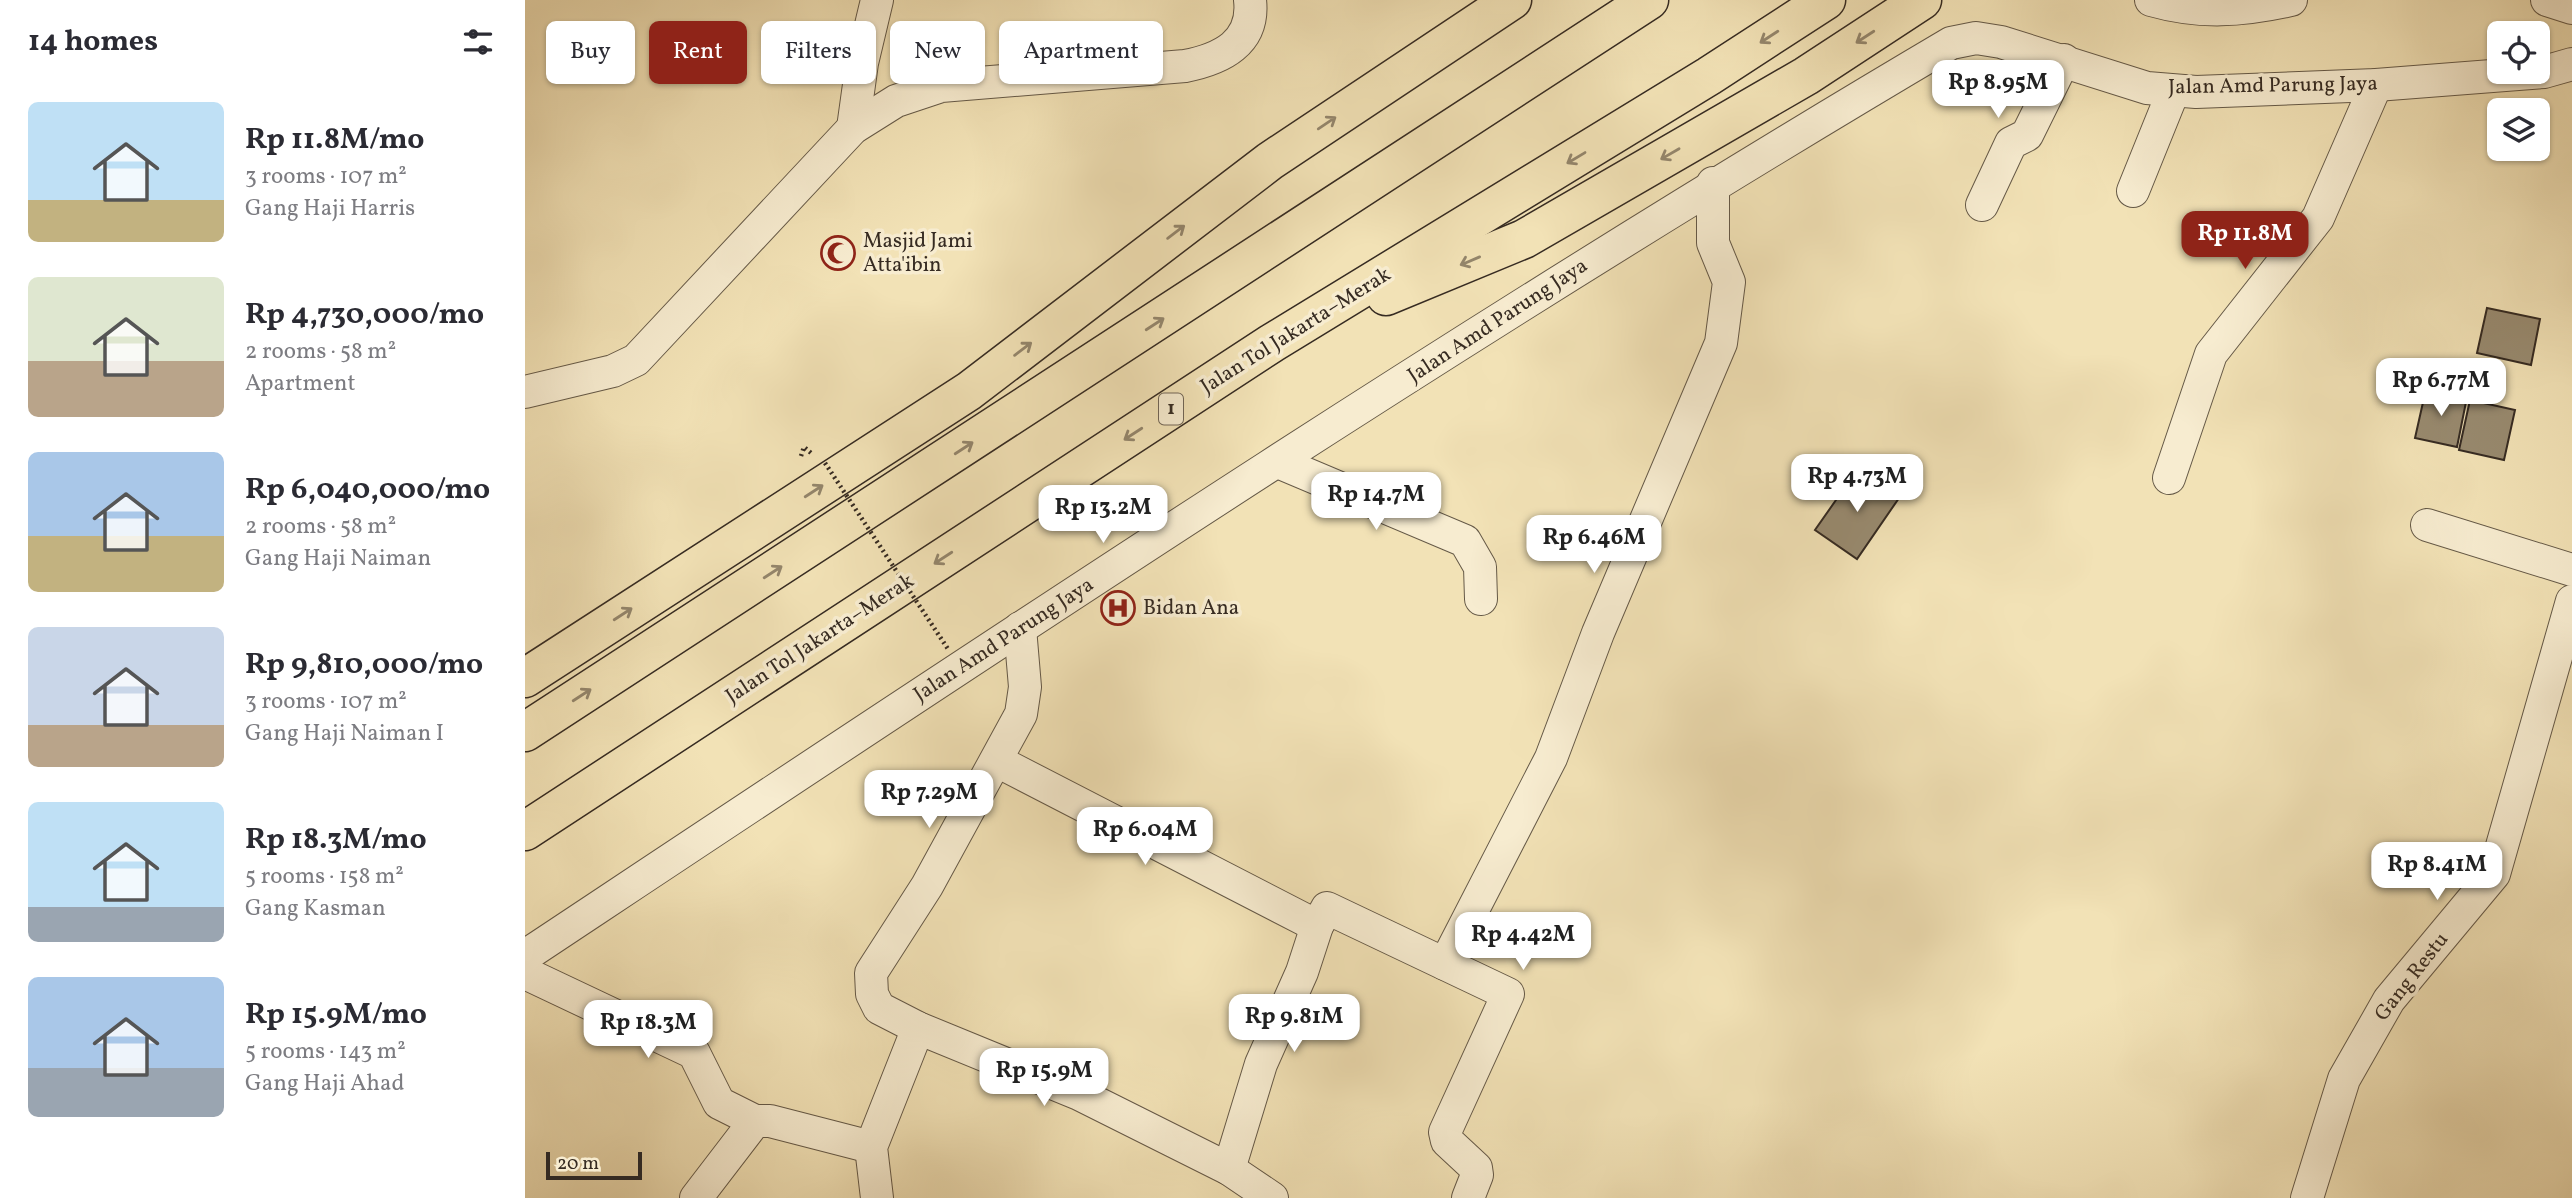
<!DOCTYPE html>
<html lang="en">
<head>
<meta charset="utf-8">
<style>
	:root { --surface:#fff; --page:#f7f7f7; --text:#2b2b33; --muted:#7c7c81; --accent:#8f2418 }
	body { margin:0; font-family:Vollkorn,serif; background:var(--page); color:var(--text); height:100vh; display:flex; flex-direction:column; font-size:26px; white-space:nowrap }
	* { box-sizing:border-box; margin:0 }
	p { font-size:23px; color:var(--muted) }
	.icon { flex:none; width:38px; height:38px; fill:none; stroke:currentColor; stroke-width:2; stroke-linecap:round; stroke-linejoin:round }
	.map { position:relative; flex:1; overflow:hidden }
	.panel { display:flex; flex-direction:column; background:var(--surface); width:525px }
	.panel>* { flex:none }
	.top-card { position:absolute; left:21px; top:21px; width:665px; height:63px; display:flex; gap:14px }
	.tools { position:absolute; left:1962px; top:21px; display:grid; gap:14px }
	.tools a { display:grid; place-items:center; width:63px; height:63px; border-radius:10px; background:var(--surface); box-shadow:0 2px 5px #0004; font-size:35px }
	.scale { position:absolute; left:21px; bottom:18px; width:96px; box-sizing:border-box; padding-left:7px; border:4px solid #362b22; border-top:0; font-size:19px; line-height:24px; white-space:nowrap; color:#362b22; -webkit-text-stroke:5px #f7ecd0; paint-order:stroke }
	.price { position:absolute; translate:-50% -60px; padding:0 16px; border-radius:14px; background:#fff; color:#222; font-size:23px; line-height:46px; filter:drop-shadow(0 2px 4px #0008) }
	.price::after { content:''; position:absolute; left:50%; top:42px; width:21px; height:16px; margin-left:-10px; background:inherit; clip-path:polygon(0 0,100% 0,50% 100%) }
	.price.active { background:var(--accent); color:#fff }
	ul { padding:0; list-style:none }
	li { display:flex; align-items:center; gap:21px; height:175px; padding:0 28px }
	li span { display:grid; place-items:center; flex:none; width:196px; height:140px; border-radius:10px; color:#555 }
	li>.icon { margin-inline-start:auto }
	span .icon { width:84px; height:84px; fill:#fffc; stroke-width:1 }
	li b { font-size:30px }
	h2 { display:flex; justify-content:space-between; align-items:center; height:84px; padding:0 28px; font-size:30px }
	.tag { padding:0 24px; border-radius:10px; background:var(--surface); box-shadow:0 2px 5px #0004; font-size:24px; line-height:63px }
	.tag.active { background:var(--accent); color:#fff }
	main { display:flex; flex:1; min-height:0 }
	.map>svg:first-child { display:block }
	.building { fill:#988a6f; stroke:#362b22; stroke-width:2 }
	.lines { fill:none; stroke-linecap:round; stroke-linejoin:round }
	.minor-casing { stroke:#655947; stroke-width:34 }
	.highway-casing { stroke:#362b22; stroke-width:41 }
	.path { stroke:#362b22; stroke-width:4.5; stroke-dasharray:2 3.5; stroke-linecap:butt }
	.minor { stroke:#f7ecd0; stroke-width:32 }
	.highway { stroke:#f2e2b6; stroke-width:38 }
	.path-bridge { stroke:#362b22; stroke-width:4.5; stroke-dasharray:2 3.5; stroke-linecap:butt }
	.oneway { stroke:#94866c }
	.labels { text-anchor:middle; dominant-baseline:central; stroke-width:7; stroke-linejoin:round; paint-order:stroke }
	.shield { fill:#f7ecd0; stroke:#706556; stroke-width:2 }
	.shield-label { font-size:19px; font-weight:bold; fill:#362b22 }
	.street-label { font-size:21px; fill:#362b22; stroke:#f7ecd0 }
	.poi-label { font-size:21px; fill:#362b22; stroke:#f7ecd0; text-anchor:start }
</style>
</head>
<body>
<main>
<section class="panel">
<h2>14 homes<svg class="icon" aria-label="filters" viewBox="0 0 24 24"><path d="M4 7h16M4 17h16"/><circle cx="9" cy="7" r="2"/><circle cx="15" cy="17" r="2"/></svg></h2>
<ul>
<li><span style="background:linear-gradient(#bfe0f5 70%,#c2b280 0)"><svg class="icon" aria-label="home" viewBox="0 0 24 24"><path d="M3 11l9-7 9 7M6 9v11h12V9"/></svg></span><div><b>Rp 11.8M/mo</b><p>3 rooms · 107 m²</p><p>Gang Haji Harris</p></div></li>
<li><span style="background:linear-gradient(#dfe7d0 60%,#b9a48a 0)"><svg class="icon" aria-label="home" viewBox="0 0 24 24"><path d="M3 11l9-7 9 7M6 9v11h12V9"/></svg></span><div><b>Rp 4,730,000/mo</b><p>2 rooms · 58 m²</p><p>Apartment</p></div></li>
<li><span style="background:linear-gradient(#a9c7e8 60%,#c2b280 0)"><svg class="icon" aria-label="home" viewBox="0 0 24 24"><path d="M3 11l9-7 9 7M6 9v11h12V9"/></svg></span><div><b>Rp 6,040,000/mo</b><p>2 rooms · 58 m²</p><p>Gang Haji Naiman</p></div></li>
<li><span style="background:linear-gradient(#c9d6e8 70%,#b9a48a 0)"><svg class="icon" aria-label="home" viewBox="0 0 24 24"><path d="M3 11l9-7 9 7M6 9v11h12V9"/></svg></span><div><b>Rp 9,810,000/mo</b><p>3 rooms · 107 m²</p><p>Gang Haji Naiman I</p></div></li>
<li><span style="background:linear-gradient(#bfe0f5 75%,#9aa5b1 0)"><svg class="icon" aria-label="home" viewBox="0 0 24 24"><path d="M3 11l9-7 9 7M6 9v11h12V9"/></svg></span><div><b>Rp 18.3M/mo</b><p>5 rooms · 158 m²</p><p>Gang Kasman</p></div></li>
<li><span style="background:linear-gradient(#a9c7e8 65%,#9aa5b1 0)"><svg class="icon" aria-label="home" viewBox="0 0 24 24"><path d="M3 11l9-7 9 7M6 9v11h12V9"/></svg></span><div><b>Rp 15.9M/mo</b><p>5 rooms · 143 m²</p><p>Gang Haji Ahad</p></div></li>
</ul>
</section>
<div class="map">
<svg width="2047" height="1198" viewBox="0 0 2047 1198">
	<rect width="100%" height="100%" fill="#f2e2b6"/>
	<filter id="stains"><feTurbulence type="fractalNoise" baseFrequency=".00286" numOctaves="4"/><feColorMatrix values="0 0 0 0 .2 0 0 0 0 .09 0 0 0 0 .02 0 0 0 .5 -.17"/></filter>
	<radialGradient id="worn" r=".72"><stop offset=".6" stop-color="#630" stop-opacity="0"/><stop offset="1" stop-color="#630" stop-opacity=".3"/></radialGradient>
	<g class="building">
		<polygon points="1962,308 2015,319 2006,365 1952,353"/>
		<polygon points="1901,389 1942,397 1932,447 1890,438"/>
		<polygon points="1945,400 1990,410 1979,460 1934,450"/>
		<polygon points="1332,470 1374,498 1332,559 1290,530"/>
	</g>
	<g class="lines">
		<g class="minor-casing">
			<g id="minor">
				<path d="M 1626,0 C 1675,14 1717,11 1766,0"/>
				<polyline points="2022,0 2047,8"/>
				<polyline points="328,128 337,63 352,0"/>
				<polyline points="1608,191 1648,92"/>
				<polyline points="1457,205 1486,143 1502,135 1539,60"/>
				<path d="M 0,392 L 88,371 L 111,360 L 328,128 L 371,101 L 416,86 L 660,66 C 696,59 730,43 725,0"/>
				<polyline points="753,462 940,541 955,567 956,599"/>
				<polyline points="1644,478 1686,354 1793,218 1851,85"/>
				<polyline points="1902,525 2047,570"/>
				<polyline points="495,628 500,687 496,714 402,886 346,973 347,994 354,1008 393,1028 554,1094 704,1169 747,1198"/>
				<polyline points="472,761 792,926"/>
				<path d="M 0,956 C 470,644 940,330 1426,43 L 1451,38 L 1476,42 L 1622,88 L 1671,92 L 1851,85 L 2019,72 L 2047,64"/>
				<polyline points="920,964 1026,758 1073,633 1196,343 1204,282 1188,243 1188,183"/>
				<polyline points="0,973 169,1053 194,1103 230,1121"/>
				<polyline points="704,1169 736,1064 777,972 792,926 802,908 983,994 920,1132 922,1141 951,1168 952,1175 943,1198"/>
				<polyline points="171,1198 230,1121 245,1121 346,1147"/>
				<polyline points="352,1198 346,1147 393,1028"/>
				<polyline points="1782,1198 1819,1079 1864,1000 1969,874 2047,601"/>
			</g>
		</g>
		<g class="highway-casing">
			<g id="highway">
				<polyline points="861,296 999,239 1281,76 1397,0"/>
				<polyline points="0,678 444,391 745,161 987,0"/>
				<polyline points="0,732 1124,0"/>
				<polyline points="0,831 747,343 1184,76 1301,0"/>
			</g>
		</g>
		<polyline class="path" points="276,456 279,447 286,453"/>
		<use href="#minor" class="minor"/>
		<use href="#highway" class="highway"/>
		<polyline class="path-bridge" points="300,463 423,649"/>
	</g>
	<defs><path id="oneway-shaft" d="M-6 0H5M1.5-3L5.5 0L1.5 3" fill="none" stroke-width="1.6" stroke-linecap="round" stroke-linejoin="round" transform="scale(1.75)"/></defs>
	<g class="oneway">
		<use href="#oneway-shaft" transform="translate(1244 37) rotate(147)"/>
		<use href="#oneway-shaft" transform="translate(1340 37) rotate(147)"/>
		<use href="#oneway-shaft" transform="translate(802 123) rotate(-34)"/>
		<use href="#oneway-shaft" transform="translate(1145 154) rotate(150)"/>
		<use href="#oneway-shaft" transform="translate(1051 158) rotate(149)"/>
		<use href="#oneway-shaft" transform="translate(651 232) rotate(-37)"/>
		<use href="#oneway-shaft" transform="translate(945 261) rotate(157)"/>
		<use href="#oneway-shaft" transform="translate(630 324) rotate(-33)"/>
		<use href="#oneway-shaft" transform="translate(498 349) rotate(-37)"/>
		<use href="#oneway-shaft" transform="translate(608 434) rotate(147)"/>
		<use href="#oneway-shaft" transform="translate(439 448) rotate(-33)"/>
		<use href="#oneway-shaft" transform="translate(289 491) rotate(-33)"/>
		<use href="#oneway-shaft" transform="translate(418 558) rotate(147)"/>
		<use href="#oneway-shaft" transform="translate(248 572) rotate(-33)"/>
		<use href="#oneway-shaft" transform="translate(98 614) rotate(-33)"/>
		<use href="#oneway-shaft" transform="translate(57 695) rotate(-33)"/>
	</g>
	<defs>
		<g id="mosque-ring" transform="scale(1.75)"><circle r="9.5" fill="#f7ecd0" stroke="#8f2418" stroke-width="1.5"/><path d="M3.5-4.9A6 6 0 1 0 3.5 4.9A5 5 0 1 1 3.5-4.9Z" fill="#8f2418"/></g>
		<g id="hospital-ring" transform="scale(1.75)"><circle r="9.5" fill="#f7ecd0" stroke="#8f2418" stroke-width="1.5"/><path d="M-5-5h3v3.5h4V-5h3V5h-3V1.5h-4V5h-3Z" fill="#8f2418"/></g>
	</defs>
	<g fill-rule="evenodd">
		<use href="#mosque-ring" x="313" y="253"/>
		<use href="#hospital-ring" x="593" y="608"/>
	</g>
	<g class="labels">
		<rect class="shield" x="634" y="393.5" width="24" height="31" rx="5"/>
		<g class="shield-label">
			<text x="646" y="409">1</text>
		</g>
		<g class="street-label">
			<text transform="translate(1748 86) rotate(-1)">Jalan Amd Parung Jaya</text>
			<text transform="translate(973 321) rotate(-33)">Jalan Amd Parung Jaya</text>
			<text transform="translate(771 331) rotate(-32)">Jalan Tol Jakarta–Merak</text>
			<text transform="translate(295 639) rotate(-33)">Jalan Tol Jakarta–Merak</text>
			<text transform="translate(479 640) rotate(-33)">Jalan Amd Parung Jaya</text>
			<text transform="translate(1887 977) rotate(-52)">Gang Restu</text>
		</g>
		<g class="poi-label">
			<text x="338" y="241">Masjid Jami<tspan x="338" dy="24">Atta'ibin</tspan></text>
			<text x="618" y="608">Bidan Ana</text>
		</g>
	</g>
	<rect width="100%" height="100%" filter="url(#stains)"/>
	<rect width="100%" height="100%" fill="url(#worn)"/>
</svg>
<div class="tools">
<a><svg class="icon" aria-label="locate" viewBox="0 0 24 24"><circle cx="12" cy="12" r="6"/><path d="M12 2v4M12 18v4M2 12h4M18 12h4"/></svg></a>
<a><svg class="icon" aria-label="layers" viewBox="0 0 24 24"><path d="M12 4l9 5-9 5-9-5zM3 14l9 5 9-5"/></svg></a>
</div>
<div class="scale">20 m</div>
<b class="price" style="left:1473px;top:120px">Rp 8.95M</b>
<b class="price active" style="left:1720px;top:271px">Rp 11.8M</b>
<b class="price" style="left:1916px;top:418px">Rp 6.77M</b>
<b class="price" style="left:1332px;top:514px">Rp 4.73M</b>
<b class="price" style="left:851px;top:532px">Rp 14.7M</b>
<b class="price" style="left:578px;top:545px">Rp 13.2M</b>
<b class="price" style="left:1069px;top:575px">Rp 6.46M</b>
<b class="price" style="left:404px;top:830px">Rp 7.29M</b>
<b class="price" style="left:620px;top:867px">Rp 6.04M</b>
<b class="price" style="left:1912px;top:902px">Rp 8.41M</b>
<b class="price" style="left:998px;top:972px">Rp 4.42M</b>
<b class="price" style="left:769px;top:1054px">Rp 9.81M</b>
<b class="price" style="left:123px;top:1060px">Rp 18.3M</b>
<b class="price" style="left:519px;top:1108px">Rp 15.9M</b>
<div class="top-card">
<a class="tag">Buy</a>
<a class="tag active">Rent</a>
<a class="tag">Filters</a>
<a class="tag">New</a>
<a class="tag">Apartment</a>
</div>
</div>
</main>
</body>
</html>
